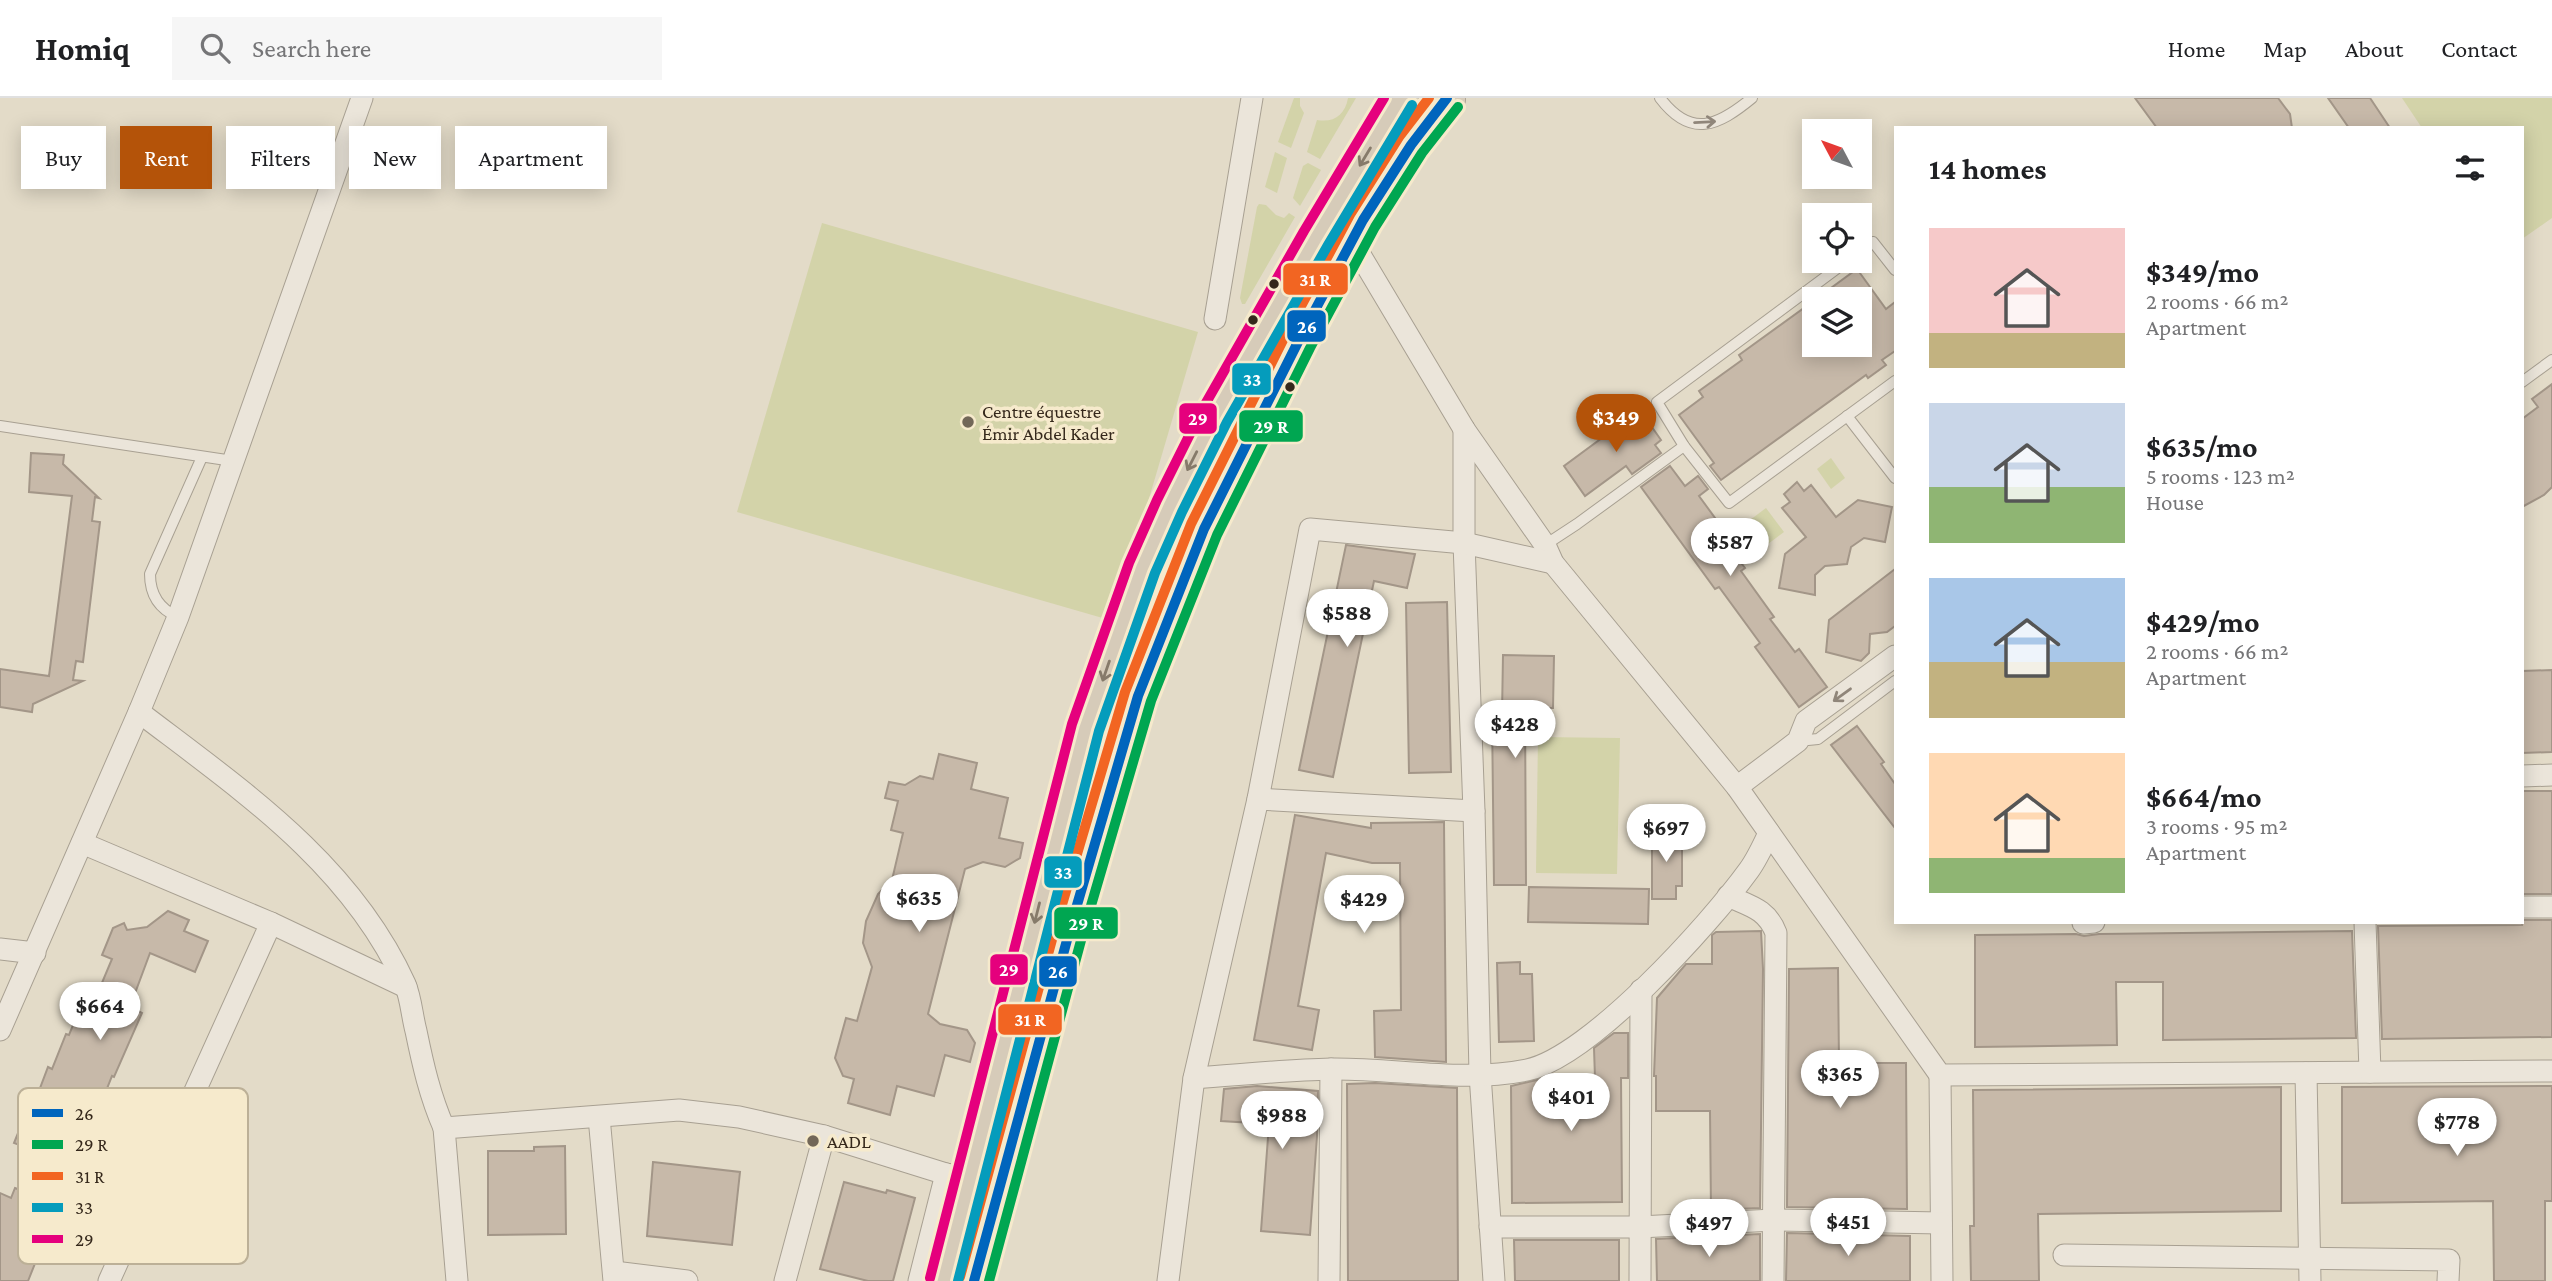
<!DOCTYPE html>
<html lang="en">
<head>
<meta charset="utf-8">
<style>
	:root { --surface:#fff; --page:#f6f6f6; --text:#202124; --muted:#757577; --line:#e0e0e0; --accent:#b45309 }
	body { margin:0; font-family:"Crimson Pro",serif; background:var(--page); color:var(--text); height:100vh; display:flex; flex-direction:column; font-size:26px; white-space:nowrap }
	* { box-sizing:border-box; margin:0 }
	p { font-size:23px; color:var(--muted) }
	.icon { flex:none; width:38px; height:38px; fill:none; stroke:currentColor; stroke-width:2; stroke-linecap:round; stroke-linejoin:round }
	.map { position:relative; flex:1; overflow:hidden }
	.sheet { position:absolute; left:1894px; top:28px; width:630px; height:798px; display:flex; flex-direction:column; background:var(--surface); border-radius:0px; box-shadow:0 4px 18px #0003 }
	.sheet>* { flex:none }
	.hud { position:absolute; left:21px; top:28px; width:665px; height:63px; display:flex; gap:14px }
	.needle { width:46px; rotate:311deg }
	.fabs { position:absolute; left:1802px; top:21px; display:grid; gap:14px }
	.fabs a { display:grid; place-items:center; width:70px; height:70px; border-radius:0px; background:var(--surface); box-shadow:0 4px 18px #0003; font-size:35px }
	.price { position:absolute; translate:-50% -60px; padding:0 16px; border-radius:24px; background:#fff; color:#222; font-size:23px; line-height:46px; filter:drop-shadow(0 2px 4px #0008) }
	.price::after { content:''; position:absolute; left:50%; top:42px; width:21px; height:16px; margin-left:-10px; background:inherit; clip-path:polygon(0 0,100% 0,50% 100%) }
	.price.current { background:var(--accent); color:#fff }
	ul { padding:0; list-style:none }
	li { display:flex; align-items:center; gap:21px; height:175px; padding:0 35px }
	li span { display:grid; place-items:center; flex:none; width:196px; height:140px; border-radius:0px; color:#555 }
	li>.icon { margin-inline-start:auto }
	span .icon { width:84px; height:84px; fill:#fffc; stroke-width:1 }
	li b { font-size:30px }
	h2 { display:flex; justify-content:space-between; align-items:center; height:84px; padding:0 35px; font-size:30px }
	.chip { padding:0 24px; border-radius:0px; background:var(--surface); box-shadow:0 4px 18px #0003; font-size:24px; line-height:63px }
	.chip.current { background:var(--accent); color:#fff }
	header { display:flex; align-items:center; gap:42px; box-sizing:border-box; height:98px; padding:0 35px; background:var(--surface); border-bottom:2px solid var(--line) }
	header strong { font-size:33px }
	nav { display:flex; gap:38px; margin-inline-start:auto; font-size:24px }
	.search { width:490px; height:63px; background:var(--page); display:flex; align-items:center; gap:18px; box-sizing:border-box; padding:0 24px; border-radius:0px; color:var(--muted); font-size:26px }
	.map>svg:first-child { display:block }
	.green { fill:#d3d3a9 }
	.building { fill:#c7b9a9; stroke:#a39688; stroke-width:2 }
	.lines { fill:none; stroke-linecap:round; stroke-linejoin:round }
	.lane-casing { stroke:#a8a092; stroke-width:12 }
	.street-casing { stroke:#a8a092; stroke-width:23 }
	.highway-casing { stroke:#8d8579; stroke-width:38 }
	.lane { stroke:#ebe5da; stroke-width:10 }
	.street { stroke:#ebe5da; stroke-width:21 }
	.highway { stroke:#d6cbb9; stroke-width:37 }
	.bus-1-casing { stroke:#f6eacc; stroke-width:16 }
	.bus-2-casing { stroke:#f6eacc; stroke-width:16 }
	.bus-3-casing { stroke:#f6eacc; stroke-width:16 }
	.bus-4-casing { stroke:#f6eacc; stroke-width:16 }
	.bus-5-casing { stroke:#f6eacc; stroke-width:16 }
	.bus-1 { stroke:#0065bd; stroke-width:10 }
	.bus-2 { stroke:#00a651; stroke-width:10 }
	.bus-3 { stroke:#f26522; stroke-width:10 }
	.bus-4 { stroke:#059cbc; stroke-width:10 }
	.bus-5 { stroke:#e5007d; stroke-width:10 }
	.oneway { stroke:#90867a }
	.oneway2 { stroke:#867a6a }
	.bus-dot { fill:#35281b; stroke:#f6eacc; stroke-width:2.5 }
	.poi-dot { fill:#726758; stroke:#f6eacc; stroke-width:2.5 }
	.labels { text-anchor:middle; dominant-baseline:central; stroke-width:7; stroke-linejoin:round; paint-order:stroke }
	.poi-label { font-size:19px; fill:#35281b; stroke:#f6eacc; text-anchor:start }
	.key { fill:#f6eacc; stroke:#bcb097; stroke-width:2 }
	.key-label { font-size:19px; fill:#35281b }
	.line-badge { stroke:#f6eacc; stroke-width:2.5 }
	.badge-label { font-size:19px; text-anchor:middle; font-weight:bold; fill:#fff }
</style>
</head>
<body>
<header>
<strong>Homiq</strong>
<div class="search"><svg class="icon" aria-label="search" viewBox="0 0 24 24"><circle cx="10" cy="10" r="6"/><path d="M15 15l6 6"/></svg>Search here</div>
<nav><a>Home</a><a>Map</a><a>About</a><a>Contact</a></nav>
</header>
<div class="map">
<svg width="2552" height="1183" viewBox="0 0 2552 1183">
	<rect width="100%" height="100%" fill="#e3dbc8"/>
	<g class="green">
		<polygon points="1294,0 1300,0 1300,8 1304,15 1291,50 1278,44"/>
		<path d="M 1348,0 L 1356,0 L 1320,61 L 1307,54 L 1317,22 C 1334,25 1345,17 1348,0 Z"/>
		<polygon points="2402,0 2552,0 2552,120 2522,141 2522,30 2422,30"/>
		<polygon points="1275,54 1287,60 1277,95 1265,89"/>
		<polygon points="1308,65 1321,72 1300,108 1293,100 1303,68"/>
		<polygon points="1259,106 1266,107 1276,117 1284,120 1289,115 1295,119 1245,206 1242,206 1240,200 1257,109"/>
		<polygon points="822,125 1198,234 1113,523 737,414"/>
		<polygon points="1831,360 1845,380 1831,391 1817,371"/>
		<polygon points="1766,410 1784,434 1768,446 1750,422"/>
		<polygon points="1538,639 1620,640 1617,776 1536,775"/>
	</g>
	<g class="building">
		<polygon points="2135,0 2278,0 2290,16 2292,30 2157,30"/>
		<polygon points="2328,0 2370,0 2390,30 2349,30"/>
		<polygon points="1857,171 1886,211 1895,204 1895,253 1882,262 1886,267 1868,280 1866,277 1721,382 1710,368 1714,365 1679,317 1703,299 1699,293 1742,262 1739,257 1815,202 1815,247 1860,247 1860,201 1816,201"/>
		<polygon points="2552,286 2552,389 2544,397 2522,409 2522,321 2538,309 2532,301"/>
		<polygon points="1640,312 1661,342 1655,347 1661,355 1632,376 1626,368 1585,398 1564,368"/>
		<polygon points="31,355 64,357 63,366 99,400 95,399 92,423 100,424 83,564 76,563 73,582 83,583 33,606 32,614 0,609 0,571 49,578 72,398 29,394"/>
		<polygon points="1670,368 1685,388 1698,378 1708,391 1699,398 1737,450 1732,453 1745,470 1741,473 1774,519 1770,521 1795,554 1799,551 1827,589 1799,609 1755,549 1760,545 1719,489 1715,491 1641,389"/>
		<polygon points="1797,384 1804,393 1811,387 1836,419 1858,402 1892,409 1885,444 1864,440 1851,449 1847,466 1825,468 1815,477 1815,497 1779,490 1785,456 1806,439 1782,410 1790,404 1784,396"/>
		<polygon points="1346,447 1415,456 1407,490 1374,483 1333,679 1299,672"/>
		<polygon points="1895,471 1895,528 1887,534 1870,536 1869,555 1861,563 1826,554 1829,522"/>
		<polygon points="1447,504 1451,674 1409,675 1406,505"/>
		<polygon points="1503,557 1554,558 1553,610 1525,610 1526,787 1494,787 1492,616 1502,616"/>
		<polygon points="2552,572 2552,654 2522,655 2522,573"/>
		<polygon points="1857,628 1884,664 1881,666 1895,686 1895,730 1831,647"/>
		<polygon points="939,656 977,665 971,691 1008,700 999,740 1023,745 1020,760 1005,769 983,764 965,771 928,916 940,926 967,932 975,945 970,964 945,957 934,998 897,988 890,1017 848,1005 854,981 843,978 835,960 846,920 857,923 872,869 863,845 866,823 878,796 892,782 903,735 891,732 898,703 885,700 889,684 905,687 920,678 933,681"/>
		<rect x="2522" y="693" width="30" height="103"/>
		<polygon points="1295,717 1371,730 1371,725 1444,724 1446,964 1375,959 1374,913 1401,912 1400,765 1372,765 1326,755 1298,908 1319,912 1312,952 1254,942"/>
		<polygon points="1652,733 1682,734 1682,788 1676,788 1676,801 1652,801"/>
		<polygon points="1529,789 1649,791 1648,826 1528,824"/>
		<polygon points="168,813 189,822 184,833 208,843 195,874 150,855 134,898 138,901 134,911 142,915 114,979 112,978 85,1046 89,1047 80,1070 68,1066 65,1074 22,1057 25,1049 14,1045 27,1013 31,1014 48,969 52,971 66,936 69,937 89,888 99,892 112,861 102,857 113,830 124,825 127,832 147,829"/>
		<polygon points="2522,822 2552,822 2552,939 2382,941 2378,828 2522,827"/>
		<polygon points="1761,833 1763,871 1760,1110 1711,1112 1710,1013 1656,1013 1656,978 1654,978 1657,900 1686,866 1712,866 1712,837 1716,834"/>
		<polygon points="2352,833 2356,940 2163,942 2163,884 2116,884 2117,947 1975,949 1975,837 2076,836 2084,838 2099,836"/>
		<polygon points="1520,864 1520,876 1532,876 1534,943 1499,944 1497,865"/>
		<polygon points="1838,870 1839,965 1906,965 1907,1111 1787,1109 1789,871"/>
		<polygon points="1614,935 1628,935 1628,980 1621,980 1622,1104 1512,1105 1511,988 1541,981 1595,980 1594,950"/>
		<polygon points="1375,985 1457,990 1458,1183 1348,1183 1347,986"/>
		<polygon points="1257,988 1318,993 1317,1038 1310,1137 1261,1133 1269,1026 1221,1023 1224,991"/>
		<polygon points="2552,988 2552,1103 2545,1103 2545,1183 2494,1183 2493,1103 2342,1105 2342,989"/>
		<polygon points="2281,989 2281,1113 2038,1116 2039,1183 1971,1183 1970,1128 1974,1128 1973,992"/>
		<polygon points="565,1048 566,1136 488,1137 488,1053 534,1053 534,1049"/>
		<polygon points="653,1064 740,1074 732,1147 647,1138"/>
		<polygon points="844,1084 886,1095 887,1092 915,1100 893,1183 868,1183 820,1171"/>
		<polygon points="15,1090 47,1103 42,1113 54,1118 28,1183 0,1183 0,1095 11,1100"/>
		<polygon points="1787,1135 1910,1138 1910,1183 1786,1183"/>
		<polygon points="1760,1136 1760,1183 1657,1183 1656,1141"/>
		<polygon points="1514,1142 1619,1142 1619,1183 1515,1183"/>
	</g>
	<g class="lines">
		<g class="lane-casing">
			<g id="lane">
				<path d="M 1660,0 C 1691,41 1718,28 1752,0"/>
				<polyline points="1860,153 1873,144 1895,172"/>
				<polyline points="1847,163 1657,304 1684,348 1729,405 1895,283"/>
				<polyline points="2522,284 2552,262"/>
				<polyline points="1847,318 1895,380"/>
				<polyline points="0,328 233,363"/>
				<polyline points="1545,447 1577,426 1684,348"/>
				<path d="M 178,519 C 159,511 150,497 150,476 L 202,359"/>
				<polyline points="1798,643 1818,641 1895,583"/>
			</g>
		</g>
		<g class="street-casing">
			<g id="street">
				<polyline points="1353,145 1464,331 1545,447 1553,465 1737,689 1940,977 2552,973"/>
				<polyline points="1215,221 1252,0"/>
				<polyline points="1464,331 1464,445 1474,713 1480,976 1494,1183"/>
				<path d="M 139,614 C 241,692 350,765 405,886 C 411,900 412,918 416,933 C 423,967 430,998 444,1030"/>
				<polyline points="2522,678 2552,677"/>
				<polyline points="1737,689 1798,643 1806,623 1895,558"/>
				<polyline points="1258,701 1474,713"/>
				<polyline points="82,745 271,825 406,889"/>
				<path d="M 1728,798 C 1750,808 1767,811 1776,835 L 1773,1183"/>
				<polyline points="2522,809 2552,809"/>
				<polyline points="2365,824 2370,974"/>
				<polyline points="2083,825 2094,824"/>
				<polyline points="0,851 35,855"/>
				<polyline points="0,932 139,614 178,519 362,0"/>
				<polyline points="2306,975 2310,1183"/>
				<polyline points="1940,977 1942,1183"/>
				<path d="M 1194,980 C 1239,977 1285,972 1331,971 C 1395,970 1463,985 1527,972 C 1590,959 1710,826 1749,772 C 1757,761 1763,748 1769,735"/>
				<polyline points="599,1019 614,1183"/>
				<polyline points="1490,1129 1640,1129 1773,1122 1941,1125"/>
				<polyline points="2064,1157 2449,1162 2448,1183"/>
				<polyline points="614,1174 687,1183"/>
				<polyline points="109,1183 271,825"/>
				<polyline points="457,1183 444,1030 679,1012 739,1019 824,1038 946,1076 971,1080"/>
				<polyline points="785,1183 824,1038"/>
				<polyline points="919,1183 946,1076"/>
				<polyline points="1168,1183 1194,980 1258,701 1310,431 1464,445 1553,465"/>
				<polyline points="1329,1183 1331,971"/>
				<polyline points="1640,1183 1641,892"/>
			</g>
		</g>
		<g class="highway-casing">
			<g id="highway">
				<polyline points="944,1183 1086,629 1142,470 1169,408 1215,317 1316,140 1400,0"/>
				<polyline points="974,1183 1070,831 1138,598 1204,431 1298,244 1363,122 1411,47 1447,0"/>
			</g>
		</g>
		<use href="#lane" class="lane"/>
		<use href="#street" class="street"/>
		<use href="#highway" class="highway"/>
		<g class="bus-1-casing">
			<polyline id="bus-1" points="974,1183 1070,831 1138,598 1204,431 1298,244 1363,122 1411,47 1447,0"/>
		</g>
		<g class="bus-2-casing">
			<polyline id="bus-2" points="989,1183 1083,835 1151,603 1217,437 1310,250 1375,129 1422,55 1458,9"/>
		</g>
		<g class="bus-3-casing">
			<polyline id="bus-3" points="960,1179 1056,827 1125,594 1191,426 1285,238 1351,115 1399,39 1429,0"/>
		</g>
		<g class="bus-4-casing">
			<polyline id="bus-4" points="958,1183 1099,633 1155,475 1182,414 1227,324 1328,147 1412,7"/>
		</g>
		<g class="bus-5-casing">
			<polyline id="bus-5" points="930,1180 1072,626 1129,465 1157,402 1203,310 1304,133 1384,0"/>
		</g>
		<use href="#bus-1" class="bus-1"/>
		<use href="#bus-2" class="bus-2"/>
		<use href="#bus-3" class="bus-3"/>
		<use href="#bus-4" class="bus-4"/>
		<use href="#bus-5" class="bus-5"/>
	</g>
	<defs><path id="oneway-shaft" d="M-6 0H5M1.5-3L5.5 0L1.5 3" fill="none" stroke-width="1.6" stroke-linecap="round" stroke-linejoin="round" transform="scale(1.75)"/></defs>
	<g class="oneway">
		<use href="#oneway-shaft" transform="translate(1705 24) rotate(-3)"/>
		<use href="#oneway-shaft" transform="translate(1842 597) rotate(144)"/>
	</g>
	<g class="oneway2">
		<use href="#oneway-shaft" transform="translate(1365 59) rotate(121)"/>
		<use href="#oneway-shaft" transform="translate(1192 363) rotate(117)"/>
		<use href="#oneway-shaft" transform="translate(1106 573) rotate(109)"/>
		<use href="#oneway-shaft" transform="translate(1037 815) rotate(104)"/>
	</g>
	<g class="bus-dot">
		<circle cx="1274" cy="186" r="6"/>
		<circle cx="1253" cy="222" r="6"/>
		<circle cx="1290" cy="289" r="6"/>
	</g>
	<g class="poi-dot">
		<circle cx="968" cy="324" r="7"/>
		<circle cx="813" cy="1043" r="7"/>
	</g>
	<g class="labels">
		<g class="poi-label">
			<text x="982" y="313">Centre équestre<tspan x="982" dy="22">Émir Abdel Kader</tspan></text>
			<text x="827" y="1043">AADL</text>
		</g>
	</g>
	<rect x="18" y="990" width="230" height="176" rx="10" class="key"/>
	<rect x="32" y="1011" width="31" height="8" fill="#0065bd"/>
	<rect x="32" y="1042" width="31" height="9" fill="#00a651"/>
	<rect x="32" y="1074" width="31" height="8" fill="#f26522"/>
	<rect x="32" y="1105" width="31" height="9" fill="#059cbc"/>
	<rect x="32" y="1137" width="31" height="8" fill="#e5007d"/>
	<g class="key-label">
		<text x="75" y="1022">26</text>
		<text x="75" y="1053">29 R</text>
		<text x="75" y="1085">31 R</text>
		<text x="75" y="1116">33</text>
		<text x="75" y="1148">29</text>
	</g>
	<g class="line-badge">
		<rect x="1282" y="164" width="67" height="34" rx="7" fill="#f26522"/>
		<rect x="1286" y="211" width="41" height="34" rx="7" fill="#0065bd"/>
		<rect x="1231" y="264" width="41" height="34" rx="7" fill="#059cbc"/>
		<rect x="1178" y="304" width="40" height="33" rx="7" fill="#e5007d"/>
		<rect x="1238" y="311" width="66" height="34" rx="7" fill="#00a651"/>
		<rect x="1043" y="757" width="40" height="34" rx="7" fill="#059cbc"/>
		<rect x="1053" y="808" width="66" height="34" rx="7" fill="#00a651"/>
		<rect x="989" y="855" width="40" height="33" rx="7" fill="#e5007d"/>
		<rect x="1038" y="857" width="40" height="33" rx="7" fill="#0065bd"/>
		<rect x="997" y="905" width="66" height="33" rx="7" fill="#f26522"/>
	</g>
	<g class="badge-label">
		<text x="1315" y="188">31 R</text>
		<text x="1307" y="235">26</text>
		<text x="1252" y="288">33</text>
		<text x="1198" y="327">29</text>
		<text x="1271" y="335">29 R</text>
		<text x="1063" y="781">33</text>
		<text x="1086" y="832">29 R</text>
		<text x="1009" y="878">29</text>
		<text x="1058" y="880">26</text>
		<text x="1030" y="928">31 R</text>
	</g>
</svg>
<div class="fabs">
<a><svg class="needle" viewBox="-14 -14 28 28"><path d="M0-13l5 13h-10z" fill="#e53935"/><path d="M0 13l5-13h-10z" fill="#757577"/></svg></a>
<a><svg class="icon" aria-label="locate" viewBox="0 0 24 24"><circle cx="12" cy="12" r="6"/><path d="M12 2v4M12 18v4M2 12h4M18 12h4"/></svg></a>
<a><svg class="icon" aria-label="layers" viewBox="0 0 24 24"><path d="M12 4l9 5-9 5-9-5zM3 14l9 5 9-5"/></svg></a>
</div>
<b class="price current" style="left:1616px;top:356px">$349</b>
<b class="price" style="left:1730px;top:480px">$587</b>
<b class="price" style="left:1347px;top:551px">$588</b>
<b class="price" style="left:1515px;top:662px">$428</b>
<b class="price" style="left:1666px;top:766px">$697</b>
<b class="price" style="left:919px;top:836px">$635</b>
<b class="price" style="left:1364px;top:837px">$429</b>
<b class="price" style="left:100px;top:944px">$664</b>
<b class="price" style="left:1840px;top:1012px">$365</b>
<b class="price" style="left:1571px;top:1035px">$401</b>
<b class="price" style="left:1282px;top:1053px">$988</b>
<b class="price" style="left:2457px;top:1060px">$778</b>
<b class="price" style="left:1848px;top:1160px">$451</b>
<b class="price" style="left:1709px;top:1161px">$497</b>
<div class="hud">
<a class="chip">Buy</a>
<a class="chip current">Rent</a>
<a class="chip">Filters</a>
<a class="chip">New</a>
<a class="chip">Apartment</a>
</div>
<section class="sheet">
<h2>14 homes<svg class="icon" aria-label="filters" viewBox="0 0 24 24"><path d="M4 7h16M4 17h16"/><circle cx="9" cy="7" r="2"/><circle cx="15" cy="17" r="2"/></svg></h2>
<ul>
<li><span style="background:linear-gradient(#f6c9c9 75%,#c2b280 0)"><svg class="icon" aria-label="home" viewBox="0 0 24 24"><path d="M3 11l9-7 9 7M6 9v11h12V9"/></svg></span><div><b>$349/mo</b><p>2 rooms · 66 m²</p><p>Apartment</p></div></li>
<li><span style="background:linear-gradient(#c9d6e8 60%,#8fb573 0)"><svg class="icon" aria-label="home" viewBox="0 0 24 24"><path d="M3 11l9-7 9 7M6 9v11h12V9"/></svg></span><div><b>$635/mo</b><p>5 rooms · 123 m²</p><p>House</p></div></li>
<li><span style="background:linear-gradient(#a9c7e8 60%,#c2b280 0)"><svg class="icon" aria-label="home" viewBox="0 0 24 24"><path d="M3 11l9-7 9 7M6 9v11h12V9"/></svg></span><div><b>$429/mo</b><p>2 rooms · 66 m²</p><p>Apartment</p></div></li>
<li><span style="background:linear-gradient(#ffd9b3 75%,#8fb573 0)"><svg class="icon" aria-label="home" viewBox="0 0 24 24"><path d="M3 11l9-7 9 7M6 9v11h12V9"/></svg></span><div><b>$664/mo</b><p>3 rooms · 95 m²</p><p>Apartment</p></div></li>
</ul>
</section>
</div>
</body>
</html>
